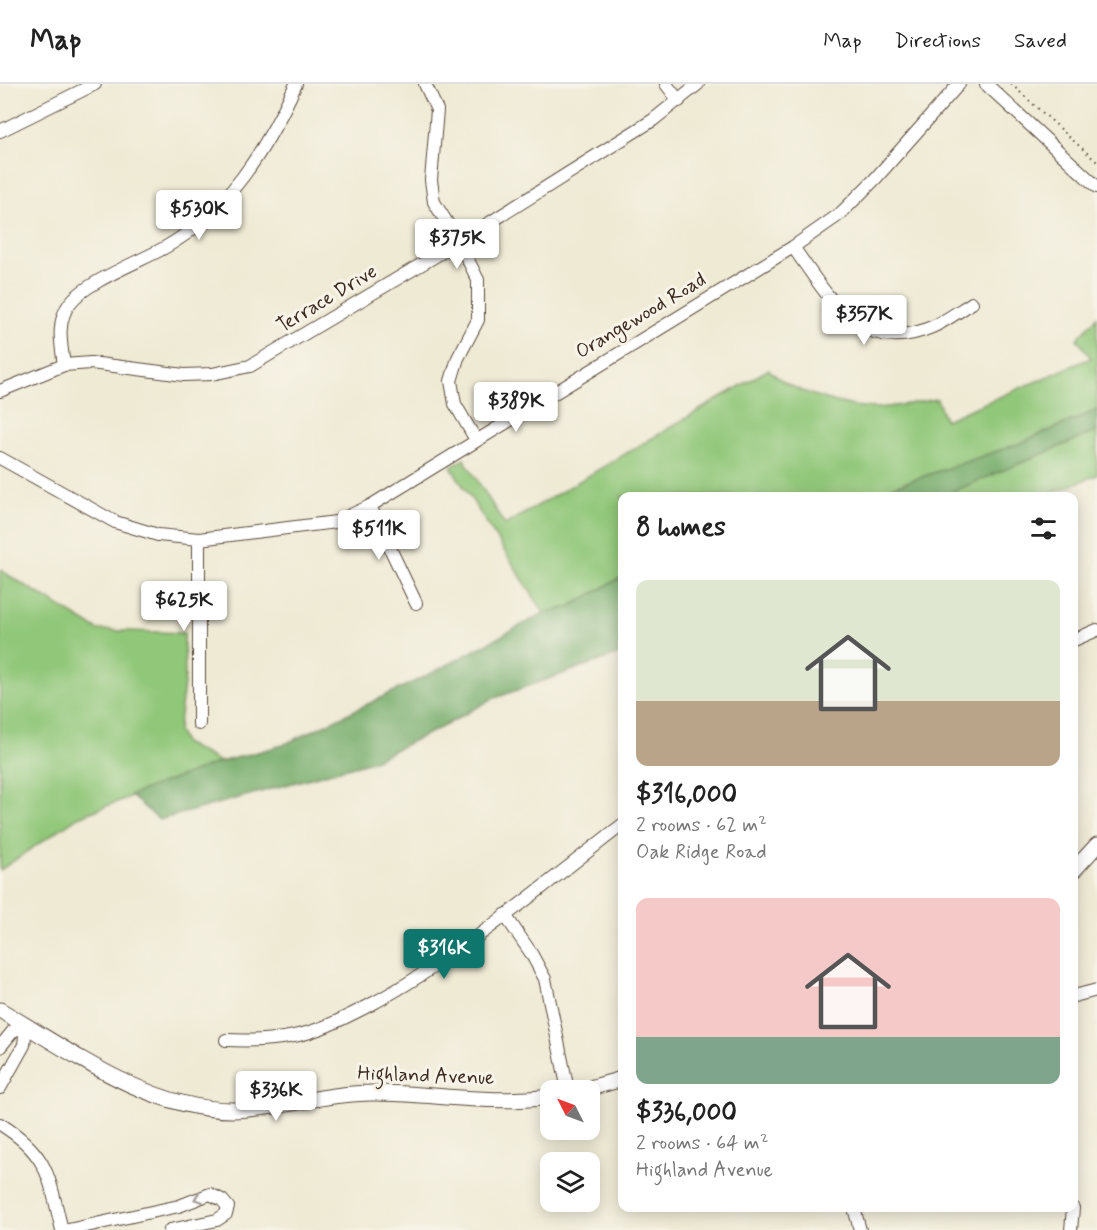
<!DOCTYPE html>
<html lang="en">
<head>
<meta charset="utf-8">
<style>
	:root { --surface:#fff; --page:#f6f6f6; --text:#222; --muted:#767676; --line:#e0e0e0; --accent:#0f766e }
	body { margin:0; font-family:Mynerve,sans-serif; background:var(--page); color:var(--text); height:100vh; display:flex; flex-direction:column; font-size:22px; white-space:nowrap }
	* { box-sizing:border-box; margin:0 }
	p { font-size:20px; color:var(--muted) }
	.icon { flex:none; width:33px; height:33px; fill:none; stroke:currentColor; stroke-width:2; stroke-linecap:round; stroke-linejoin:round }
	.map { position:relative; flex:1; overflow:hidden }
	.panel { position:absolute; left:618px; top:408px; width:460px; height:720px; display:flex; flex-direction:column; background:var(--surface); border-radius:12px; box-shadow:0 3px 15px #0003 }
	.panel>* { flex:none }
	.needle { width:39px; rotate:312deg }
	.buttons { position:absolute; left:540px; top:996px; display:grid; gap:12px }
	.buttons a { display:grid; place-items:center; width:60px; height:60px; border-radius:12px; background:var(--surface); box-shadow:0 3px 15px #0003; font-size:30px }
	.price { position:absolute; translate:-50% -51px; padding:0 14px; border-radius:6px; background:#fff; color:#222; font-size:20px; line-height:39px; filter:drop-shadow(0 2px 3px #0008) }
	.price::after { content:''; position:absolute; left:50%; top:36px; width:18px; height:14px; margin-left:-9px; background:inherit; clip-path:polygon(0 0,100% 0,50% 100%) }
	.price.on { background:var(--accent); color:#fff }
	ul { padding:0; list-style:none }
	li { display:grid; align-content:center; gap:12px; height:318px; padding:0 18px }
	li span { display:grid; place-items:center; height:186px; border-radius:12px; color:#555 }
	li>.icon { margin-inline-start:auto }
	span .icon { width:108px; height:108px; fill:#fffc; stroke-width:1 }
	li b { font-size:26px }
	h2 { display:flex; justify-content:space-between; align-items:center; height:72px; padding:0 18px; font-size:26px }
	header { display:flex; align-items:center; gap:36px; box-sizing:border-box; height:84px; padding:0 30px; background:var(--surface); border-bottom:2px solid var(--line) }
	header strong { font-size:28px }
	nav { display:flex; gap:33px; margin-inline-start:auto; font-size:21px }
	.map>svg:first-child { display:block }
	.green { fill:#91c779; stroke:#66784c; stroke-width:1.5 }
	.forest { fill:#74ac69; stroke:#586b44; stroke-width:1.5 }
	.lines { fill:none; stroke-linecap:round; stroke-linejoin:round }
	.minor-casing { stroke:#564739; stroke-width:14 }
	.major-casing { stroke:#564739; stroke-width:17 }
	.path { stroke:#564739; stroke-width:2; stroke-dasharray:1.5 4.5; stroke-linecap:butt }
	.minor { stroke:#fff; stroke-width:12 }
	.major { stroke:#fff; stroke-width:15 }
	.oneway { stroke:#a79f9a }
	.labels { text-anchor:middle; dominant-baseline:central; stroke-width:6; stroke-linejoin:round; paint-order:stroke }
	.street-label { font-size:20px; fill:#3b2a1e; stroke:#f7f3e8 }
</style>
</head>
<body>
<header>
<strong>Map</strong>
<nav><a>Map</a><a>Directions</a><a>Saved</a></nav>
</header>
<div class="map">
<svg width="1097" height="1146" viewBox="0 0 1097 1146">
	<rect width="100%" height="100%" fill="#f7f3e8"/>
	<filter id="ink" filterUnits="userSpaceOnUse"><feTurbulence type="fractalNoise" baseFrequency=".0167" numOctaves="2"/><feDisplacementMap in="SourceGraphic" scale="12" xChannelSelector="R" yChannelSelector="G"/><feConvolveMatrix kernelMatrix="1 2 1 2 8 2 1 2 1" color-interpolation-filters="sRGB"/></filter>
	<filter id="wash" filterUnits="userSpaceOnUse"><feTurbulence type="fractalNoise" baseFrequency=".008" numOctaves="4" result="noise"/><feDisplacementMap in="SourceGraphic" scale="24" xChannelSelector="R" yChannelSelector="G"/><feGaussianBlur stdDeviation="1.35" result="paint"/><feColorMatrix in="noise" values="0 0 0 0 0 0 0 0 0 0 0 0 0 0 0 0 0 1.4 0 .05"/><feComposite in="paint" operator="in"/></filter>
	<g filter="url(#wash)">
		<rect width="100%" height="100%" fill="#efead4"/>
		<g class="green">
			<path d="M 1097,233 L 1097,326 L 1018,360 L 866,412 L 622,412 L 622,493 L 569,523 L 544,529 L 451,383 L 464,375 L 505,441 L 769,285 C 785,307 849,324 877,324 C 897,323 918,318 937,315 L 945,336 L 1091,274 L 1077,255 Z"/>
			<polygon points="1097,347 1097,391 1045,412 942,412"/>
			<polygon points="0,486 98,546 184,549 185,592 178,647 184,659 220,678 78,733 0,786"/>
		</g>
		<g class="forest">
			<polygon points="1097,326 1097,347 942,412 866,412 1018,360"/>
			<polygon points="622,493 622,569 492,615 446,641 372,677 159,736 130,711 220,678 283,661 432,589 544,529 569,523"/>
		</g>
	</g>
	<g filter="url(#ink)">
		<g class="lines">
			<g class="minor-casing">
				<g id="minor">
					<polyline points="425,0 437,26 431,96 434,118 459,158 478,196 478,236 458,274 451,297 455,320 476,356"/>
					<polyline points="666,0 679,17"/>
					<polyline points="986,0 1097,103"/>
					<polyline points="0,47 95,0"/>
					<path d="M 793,163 C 829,213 860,274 932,243 C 946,237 959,227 972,219"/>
					<path d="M 64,281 C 61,260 56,237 70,219 C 86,198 139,178 164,164 C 227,129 267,64 296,0"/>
					<polyline points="0,307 64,281 91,279 184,291 212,290 250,282 459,158 653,36 698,0"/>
					<polyline points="0,374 115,438 158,451 199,455 336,438 370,422 793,163 840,130 875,95 959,0"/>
					<polyline points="370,422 416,519"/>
					<polyline points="1074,556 1097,546"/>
					<polyline points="199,640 199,455"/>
					<polyline points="505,831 531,869 545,895 568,1006"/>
					<polyline points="1074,912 1097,906"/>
					<path d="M 226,956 C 250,957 271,957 294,952 C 321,947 346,933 370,921 C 461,872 540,804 622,741"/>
					<polyline points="0,963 13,947 26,941 24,961 0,1004"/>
					<path d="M 0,1040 C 49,1070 49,1094 62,1146"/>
					<polyline points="854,1124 860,1146"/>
					<polyline points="68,1146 179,1122 210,1110 222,1116 228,1123 226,1130 217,1136 170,1146"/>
					<polyline points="1071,1146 1073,1124"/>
				</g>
			</g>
			<g class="major-casing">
				<g id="major">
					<polyline points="1074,786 1097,761"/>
					<path d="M 0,926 C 68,966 150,1026 232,1026 C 280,1025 325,1009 373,1009 C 434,1009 488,1021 550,1013"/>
					<polyline points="583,1006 622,995"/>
				</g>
			</g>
			<polyline class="path" points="1011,0 1097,78"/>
			<use href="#minor" class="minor"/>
			<use href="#major" class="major"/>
		</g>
		<defs><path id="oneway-chevron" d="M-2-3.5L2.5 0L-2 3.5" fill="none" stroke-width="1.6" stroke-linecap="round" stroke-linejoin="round" transform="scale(1.5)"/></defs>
		<use class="oneway" href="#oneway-chevron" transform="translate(198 1114) rotate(160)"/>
	</g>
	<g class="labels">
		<g class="street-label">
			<text transform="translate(327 215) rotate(-31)">Terrace Drive</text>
			<text transform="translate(641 232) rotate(-31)">Orangewood Road</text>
			<text transform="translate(426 992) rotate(2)">Highland Avenue</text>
		</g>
	</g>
</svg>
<div class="buttons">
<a><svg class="needle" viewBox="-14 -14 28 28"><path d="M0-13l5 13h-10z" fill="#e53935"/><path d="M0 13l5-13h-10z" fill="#767676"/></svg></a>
<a><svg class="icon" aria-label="layers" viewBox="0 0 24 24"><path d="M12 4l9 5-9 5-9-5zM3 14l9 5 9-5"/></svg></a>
</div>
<b class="price" style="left:199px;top:157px">$530K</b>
<b class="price" style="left:457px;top:186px">$375K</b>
<b class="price" style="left:864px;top:262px">$357K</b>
<b class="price" style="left:516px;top:349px">$389K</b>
<b class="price" style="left:379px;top:477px">$511K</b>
<b class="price" style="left:184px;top:548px">$625K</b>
<b class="price on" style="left:444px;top:896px">$316K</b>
<b class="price" style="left:276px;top:1038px">$336K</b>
<section class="panel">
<h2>8 homes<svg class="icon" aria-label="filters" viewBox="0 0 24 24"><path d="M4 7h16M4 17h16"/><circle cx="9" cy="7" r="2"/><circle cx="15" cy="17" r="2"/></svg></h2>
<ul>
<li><span style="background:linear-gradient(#dfe7d0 65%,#b9a48a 0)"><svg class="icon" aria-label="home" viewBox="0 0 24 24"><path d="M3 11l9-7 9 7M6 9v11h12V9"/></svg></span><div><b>$316,000</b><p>2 rooms · 62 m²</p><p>Oak Ridge Road</p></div></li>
<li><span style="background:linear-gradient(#f6c9c9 75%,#7fa58c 0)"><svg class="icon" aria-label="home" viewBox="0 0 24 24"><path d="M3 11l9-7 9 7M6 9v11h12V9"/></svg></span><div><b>$336,000</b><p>2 rooms · 64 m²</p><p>Highland Avenue</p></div></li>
</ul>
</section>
</div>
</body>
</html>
